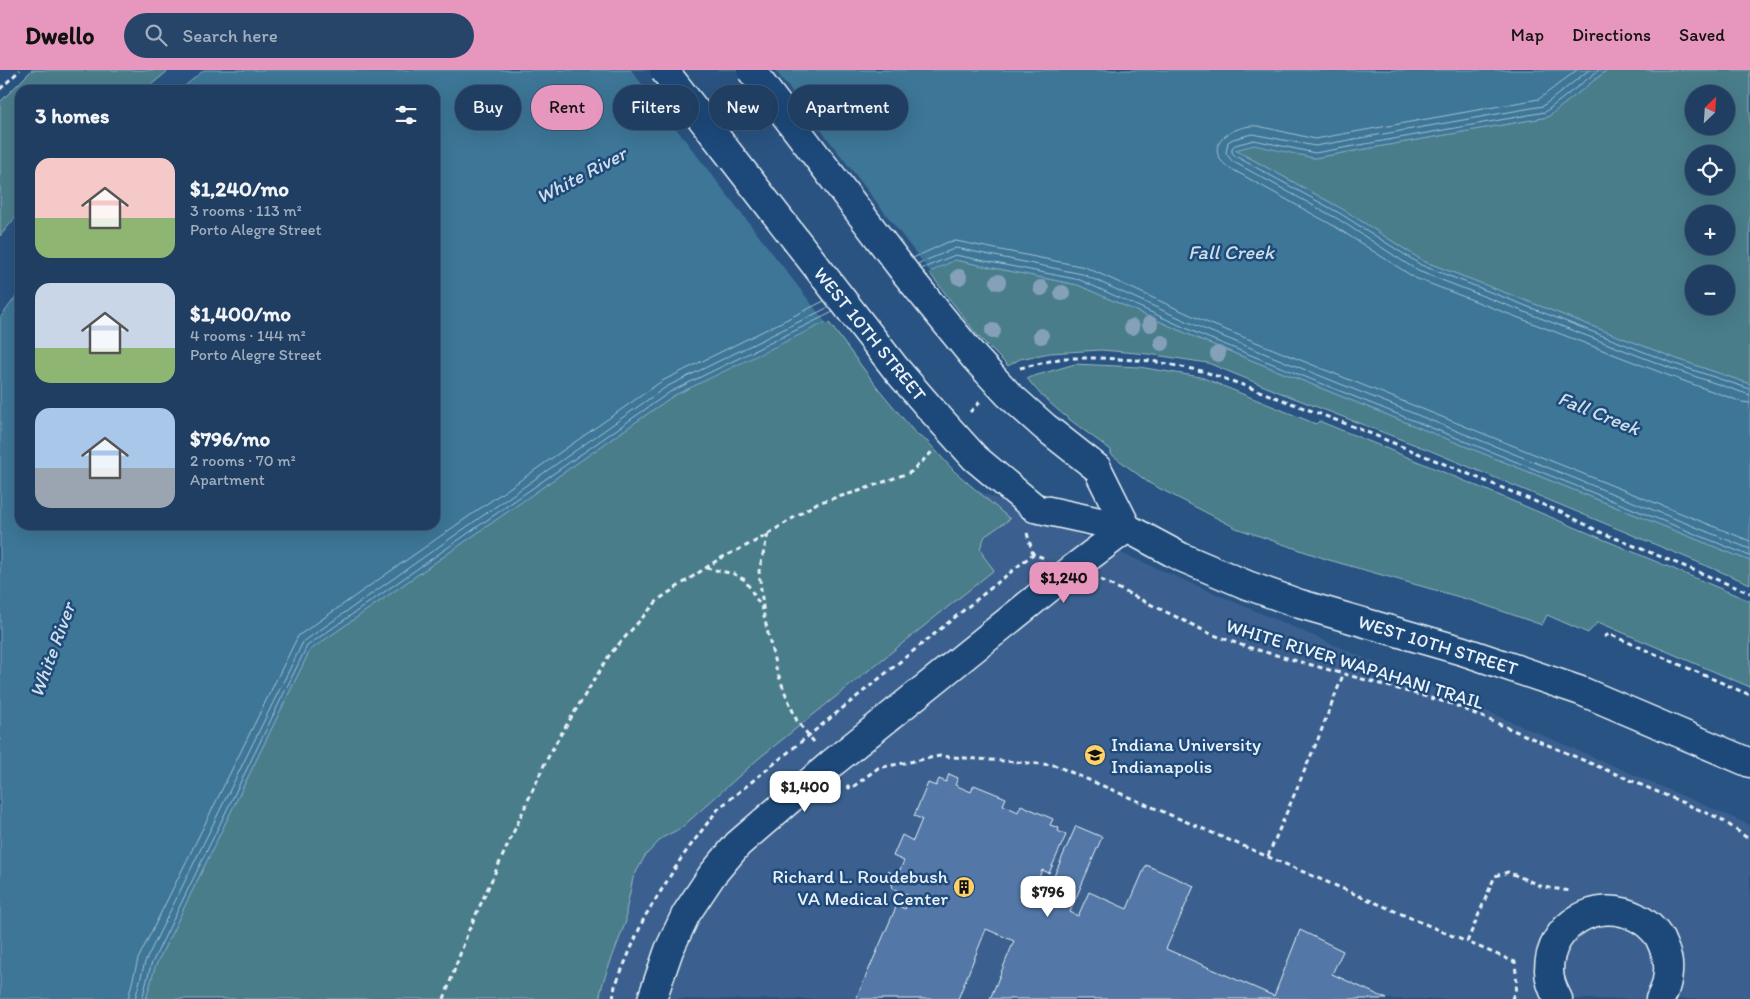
<!DOCTYPE html>
<html lang="en">
<head>
<meta charset="utf-8">
<style>
	:root { --surface:#1f3e62; --page:#274568; --text:#f1f3f6; --muted:#a1aebe; --line:#3c5777; --accent:#e797bd }
	body { margin:0; font-family:Itim,sans-serif; background:var(--page); color:var(--text); height:100vh; display:flex; flex-direction:column; font-size:19px; white-space:nowrap }
	* { box-sizing:border-box; margin:0 }
	p { font-size:16px; color:var(--muted) }
	.icon { flex:none; width:28px; height:28px; fill:none; stroke:currentColor; stroke-width:2; stroke-linecap:round; stroke-linejoin:round }
	.map { position:relative; flex:1; overflow:hidden }
	.side { position:absolute; left:15px; top:15px; width:425px; height:445px; display:flex; flex-direction:column; background:var(--surface); border-radius:15px; box-shadow:0 5px 20px #0002,0 0 0 1px var(--line) }
	.side>* { flex:none }
	.top-card { position:absolute; left:455px; top:15px; width:475px; height:45px; display:flex; gap:10px }
	.needle { width:32px; rotate:25deg }
	.controls { position:absolute; left:1685px; top:15px; display:grid; gap:10px }
	.controls a { display:grid; place-items:center; width:50px; height:50px; border-radius:50%; background:var(--surface); box-shadow:0 5px 20px #0002,0 0 0 1px var(--line); font-size:25px }
	.price { position:absolute; translate:-50% -42px; padding:0 11px; border-radius:10px; background:#fff; color:#222; font-size:16px; line-height:32px; filter:drop-shadow(0 1px 2px #0008) }
	.price::after { content:''; position:absolute; left:50%; top:30px; width:15px; height:11px; margin-left:-8px; background:inherit; clip-path:polygon(0 0,100% 0,50% 100%) }
	.price.current { background:var(--accent); color:#111 }
	ul { padding:0; list-style:none }
	li { display:flex; align-items:center; gap:15px; height:125px; padding:0 20px }
	li span { display:grid; place-items:center; flex:none; width:140px; height:100px; border-radius:15px; color:#555 }
	li>.icon { margin-inline-start:auto }
	span .icon { width:60px; height:60px; fill:#fffc; stroke-width:1 }
	li b { font-size:21px }
	h2 { display:flex; justify-content:space-between; align-items:center; height:60px; padding:0 20px; font-size:21px }
	.pill { padding:0 18px; border-radius:22px; background:var(--surface); box-shadow:0 5px 20px #0002,0 0 0 1px var(--line); font-size:18px; line-height:45px }
	.pill.current { background:var(--accent); color:#111 }
	header { display:flex; align-items:center; gap:30px; box-sizing:border-box; height:70px; padding:0 25px; background:var(--accent); color:#111 }
	header strong { font-size:24px }
	nav { display:flex; gap:28px; margin-inline-start:auto; font-size:18px }
	.search { width:350px; height:45px; background:var(--page); display:flex; align-items:center; gap:12px; box-sizing:border-box; padding:0 18px; border-radius:28px; color:var(--muted); font-size:19px }
	.map>svg:first-child { display:block }
	.built { fill:#3a618f }
	.green { fill:#4a7d8a; stroke:#99b7c1; fill-rule:evenodd }
	.water { fill:#3e7697; stroke:#82a7be }
	.pier { fill:#295382 }
	.lines { fill:none; stroke-linecap:round; stroke-linejoin:round }
	.shore { stroke:#a4c0d1; stroke-width:1 }
	.building { fill:#5377a6; stroke:#e8f1f8 }
	.minor-casing { stroke:#e8f1f8; stroke-width:31 }
	.major-casing { stroke:#e8f1f8; stroke-width:31 }
	.path { stroke:#e8f1f8; stroke-width:3; stroke-dasharray:5 4; stroke-linecap:butt }
	.minor { stroke:#1f4a7a; stroke-width:28 }
	.major { stroke:#1f4a7a; stroke-width:28 }
	.major-bridge-casing { stroke:#e8f1f8; stroke-width:31; stroke-linecap:butt }
	.path-bridge { stroke:#e8f1f8; stroke-width:3; stroke-dasharray:5 4; stroke-linecap:butt }
	.major-bridge { stroke:#1f4a7a; stroke-width:28 }
	.tree { fill:#85a1ba }
	.labels { text-anchor:middle; dominant-baseline:central; stroke-width:5; stroke-linejoin:round; paint-order:stroke }
	.street-label { font-size:19px; fill:#e8f1f8; stroke:#1f4a7a }
	.poi-label { font-size:19px; fill:#e8f1f8; stroke:#1f4a7a; text-anchor:start }
	.water-label { font-size:20px; font-style:italic; fill:#cedfe9; stroke:#1f4a7a }
</style>
</head>
<body>
<header>
<strong>Dwello</strong>
<div class="search"><svg class="icon" aria-label="search" viewBox="0 0 24 24"><circle cx="10" cy="10" r="6"/><path d="M15 15l6 6"/></svg>Search here</div>
<nav><a>Map</a><a>Directions</a><a>Saved</a></nav>
</header>
<div class="map">
<svg width="1750" height="929" viewBox="0 0 1750 929">
	<rect width="100%" height="100%" fill="#295382"/>
	<filter id="ink" filterUnits="userSpaceOnUse"><feTurbulence type="fractalNoise" baseFrequency=".02" numOctaves="2"/><feDisplacementMap in="SourceGraphic" scale="10" xChannelSelector="R" yChannelSelector="G"/><feConvolveMatrix kernelMatrix="1 2 1 2 8 2 1 2 1" color-interpolation-filters="sRGB"/></filter>
	<g filter="url(#ink)">
		<polygon class="built" points="923,397 1750,755 1750,929 512,929"/>
		<g class="green">
			<polygon points="32,0 169,0 145,20 20,20 20,142 0,166 0,32"/>
			<path d="M 1607,0 L 1750,0 L 1750,314 L 1677,289 L 1423,191 L 1344,140 L 1235,80 L 1254,74 L 1314,88 L 1548,47 ZM 1694,24 L 1726,24 L 1726,56 L 1694,56 ZM 1694,84 L 1726,84 L 1726,116 L 1694,116 ZM 1694,144 L 1726,144 L 1726,176 L 1694,176 ZM 1694,204 L 1726,204 L 1726,236 L 1694,236 Z"/>
			<polygon points="955,190 1078,215 1199,269 1750,491 1750,514 1431,381 1281,323 1208,293 1148,284 1101,280 1050,283 1020,289 1008,296 978,266 928,201"/>
			<polygon points="827,250 878,318 916,364 928,372 954,401 1010,449 985,466 980,478 984,487 994,500 758,689 681,758 662,768 645,786 633,808 626,841 626,851 604,909 599,929 146,929 155,897 310,580 673,326"/>
			<path d="M 1075,294 L 1139,297 L 1201,307 L 1316,354 L 1319,351 C 1463,409 1606,471 1750,531 L 1750,617 L 1598,552 L 1588,563 L 1547,545 L 1542,555 L 1470,530 L 1329,490 L 1236,458 L 1149,413 L 1111,384 L 1111,380 C 1084,360 1046,335 1027,308 Z"/>
		</g>
		<polygon class="water" points="204,0 1607,0 1548,47 1314,88 1254,75 1235,80 1344,140 1423,191 1677,289 1750,314 1750,491 1199,269 1078,215 955,190 673,326 310,580 155,897 146,929 0,929 0,248 20,221 20,455 435,455 435,20 180,20"/>
		<polygon class="pier" points="631,0 775,0 931,203 827,254"/>
		<g class="lines">
			<g class="shore">
				<path d="M 1577,0 L 1539,29 L 1315,69 L 1258,56 C 1235,54 1199,75 1228,97 L 1334,156 L 1415,208 L 1670,306 L 1742,332 L 1750,333"/>
				<polyline points="1589,0 1543,36 1315,76 1252,64 1233,69 1228,72 1226,83 1232,91 1338,149 1418,201 1673,299 1750,325"/>
				<polyline points="1599,0 1545,42 1315,83 1254,70 1235,75 1232,78 1232,82 1235,86 1341,144 1421,195 1675,294 1750,319"/>
				<polyline points="913,188 948,172 956,171 1085,197 1206,252 1750,471"/>
				<polyline points="917,194 956,178 1082,204 1204,259 1750,479"/>
				<polyline points="921,199 955,185 1080,210 1201,265 1750,486"/>
				<polyline points="128,929 138,889 298,566 662,311 824,231"/>
				<polyline points="135,929 145,892 303,572 666,317 829,237"/>
				<polyline points="142,929 151,895 307,576 670,322 833,242"/>
			</g>
		</g>
		<polygon class="building" points="949,704 958,708 955,715 971,722 974,715 1006,728 1003,735 1018,742 1021,735 1053,749 1050,755 1059,758 1058,761 1066,765 1049,803 1042,800 1031,827 1043,831 1076,756 1102,767 1070,842 1078,846 1089,822 1127,839 1146,795 1194,816 1166,879 1274,926 1300,860 1343,881 1332,904 1387,929 990,929 1014,871 986,859 958,929 856,929 897,835 905,839 910,826 892,818 893,815 884,810 888,801 897,806 904,791 893,786 902,765 913,771 922,749 914,746 928,713 936,716 939,709 946,712"/>
		<g class="lines">
			<g class="minor-casing">
				<g id="minor">
					<polyline points="652,929 669,880 686,844 712,805 738,774 831,694 1075,497 1127,458"/>
					<path d="M 1558,929 C 1553,920 1549,911 1549,900 C 1549,855 1597,827 1636,847 C 1644,851 1653,858 1659,867 C 1661,871 1663,876 1665,881 C 1671,895 1668,916 1660,929"/>
				</g>
			</g>
			<g class="major-casing">
				<g id="major">
					<polyline points="1097,398 1127,458"/>
					<polyline points="1035,438 1127,458 1181,487 1247,515 1300,534 1463,581 1581,621 1750,693"/>
				</g>
			</g>
			<g class="path">
				<polyline points="0,19 20,0"/>
				<polyline points="1020,298 1063,288 1100,288 1152,291 1202,301 1243,315 1357,358 1563,443 1600,462 1750,523"/>
				<polyline points="970,342 980,332"/>
				<polyline points="768,464 759,501 764,546 776,598 784,620 797,651 814,672"/>
				<polyline points="706,498 734,504 745,510 763,540"/>
				<polyline points="1101,510 1211,564 1247,577 1452,634 1721,749 1750,770"/>
				<polyline points="1604,567 1609,564 1750,625"/>
				<polyline points="847,715 850,719 878,698 940,686 1054,695 1467,872"/>
				<polyline points="1268,786 1318,669 1343,605"/>
				<polyline points="444,929 468,862 545,693 558,669 610,584 659,529 719,489 760,469 817,433 859,421 911,402 933,381"/>
				<polyline points="613,929 615,916 644,848 682,787 718,739 1033,484 1044,488"/>
				<polyline points="1512,929 1517,915 1515,892 1467,872 1495,806 1508,802 1543,817 1571,821"/>
			</g>
			<use href="#minor" class="minor"/>
			<use href="#major" class="major"/>
			<g class="major-bridge-casing">
				<g id="major-bridge">
					<polyline points="664,0 896,299 929,337 975,388 1035,438"/>
					<polyline points="751,0 907,205 974,287 1008,324 1045,357 1097,398"/>
				</g>
			</g>
			<polyline class="path-bridge" points="1027,463 1033,484"/>
			<use href="#major-bridge" class="major-bridge"/>
		</g>
		<g class="tree">
			<circle cx="959" cy="207" r="8"/>
			<circle cx="998" cy="212" r="8"/>
			<circle cx="1041" cy="218" r="8"/>
			<circle cx="1062" cy="223" r="8"/>
			<circle cx="1150" cy="254" r="8"/>
			<circle cx="1132" cy="257" r="8"/>
			<circle cx="993" cy="261" r="8"/>
			<circle cx="1041" cy="266" r="8"/>
			<circle cx="1162" cy="273" r="8"/>
			<circle cx="1218" cy="284" r="8"/>
		</g>
	</g>
	<defs>
		<g id="university-disc" transform="scale(1.125)"><circle r="9.5" fill="#ffd166" stroke="#1f4a7a"/><path d="M0-5L7-2L0 1L-7-2ZM-4 1L0 2.5L4 1V4Q0 6-4 4Z" fill="#111"/></g>
		<g id="building-disc" transform="scale(1.125)"><circle r="9.5" fill="#ffd166" stroke="#1f4a7a"/><path d="M-4-6H4V6H1V3H-1V6H-4ZM-2.5-4.3h1.7v1.8h-1.7ZM.8-4.3h1.7v1.8H.8ZM-2.5-1h1.7V.8h-1.7ZM.8-1h1.7V.8H.8Z" fill="#111"/></g>
	</defs>
	<g fill-rule="evenodd">
		<use href="#university-disc" x="1095" y="685"/>
		<use href="#building-disc" x="964" y="817"/>
	</g>
	<g class="labels">
		<g class="street-label">
			<text transform="translate(870 264) rotate(51)">WEST 10TH STREET</text>
			<text transform="translate(1438 575) rotate(17)">WEST 10TH STREET</text>
			<text transform="translate(1355 594) rotate(17)">WHITE RIVER WAPAHANI TRAIL</text>
		</g>
		<g class="poi-label">
			<text x="1111" y="674">Indiana University<tspan x="1111" dy="22">Indianapolis</tspan></text>
			<text x="948" y="806" text-anchor="end">Richard L. Roudebush<tspan x="948" dy="22">VA Medical Center</tspan></text>
		</g>
		<g class="water-label">
			<text transform="translate(581 105) rotate(-28)">White River</text>
			<text x="1231" y="182">Fall Creek</text>
			<text transform="translate(1599 343) rotate(22)">Fall Creek</text>
			<text transform="translate(52 580) rotate(-70)">White River</text>
		</g>
	</g>
</svg>
<div class="controls">
<a><svg class="needle" viewBox="-14 -14 28 28"><path d="M0-13l5 13h-10z" fill="#e53935"/><path d="M0 13l5-13h-10z" fill="#a1aebe"/></svg></a>
<a><svg class="icon" aria-label="locate" viewBox="0 0 24 24"><circle cx="12" cy="12" r="6"/><path d="M12 2v4M12 18v4M2 12h4M18 12h4"/></svg></a>
<a>+</a>
<a>−</a>
</div>
<b class="price current" style="left:1064px;top:534px">$1,240</b>
<b class="price" style="left:805px;top:743px">$1,400</b>
<b class="price" style="left:1048px;top:848px">$796</b>
<div class="top-card">
<a class="pill">Buy</a>
<a class="pill current">Rent</a>
<a class="pill">Filters</a>
<a class="pill">New</a>
<a class="pill">Apartment</a>
</div>
<section class="side">
<h2>3 homes<svg class="icon" aria-label="filters" viewBox="0 0 24 24"><path d="M4 7h16M4 17h16"/><circle cx="9" cy="7" r="2"/><circle cx="15" cy="17" r="2"/></svg></h2>
<ul>
<li><span style="background:linear-gradient(#f6c9c9 60%,#8fb573 0)"><svg class="icon" aria-label="home" viewBox="0 0 24 24"><path d="M3 11l9-7 9 7M6 9v11h12V9"/></svg></span><div><b>$1,240/mo</b><p>3 rooms · 113 m²</p><p>Porto Alegre Street</p></div></li>
<li><span style="background:linear-gradient(#c9d6e8 65%,#8fb573 0)"><svg class="icon" aria-label="home" viewBox="0 0 24 24"><path d="M3 11l9-7 9 7M6 9v11h12V9"/></svg></span><div><b>$1,400/mo</b><p>4 rooms · 144 m²</p><p>Porto Alegre Street</p></div></li>
<li><span style="background:linear-gradient(#a9c7e8 60%,#9aa5b1 0)"><svg class="icon" aria-label="home" viewBox="0 0 24 24"><path d="M3 11l9-7 9 7M6 9v11h12V9"/></svg></span><div><b>$796/mo</b><p>2 rooms · 70 m²</p><p>Apartment</p></div></li>
</ul>
</section>
</div>
</body>
</html>
